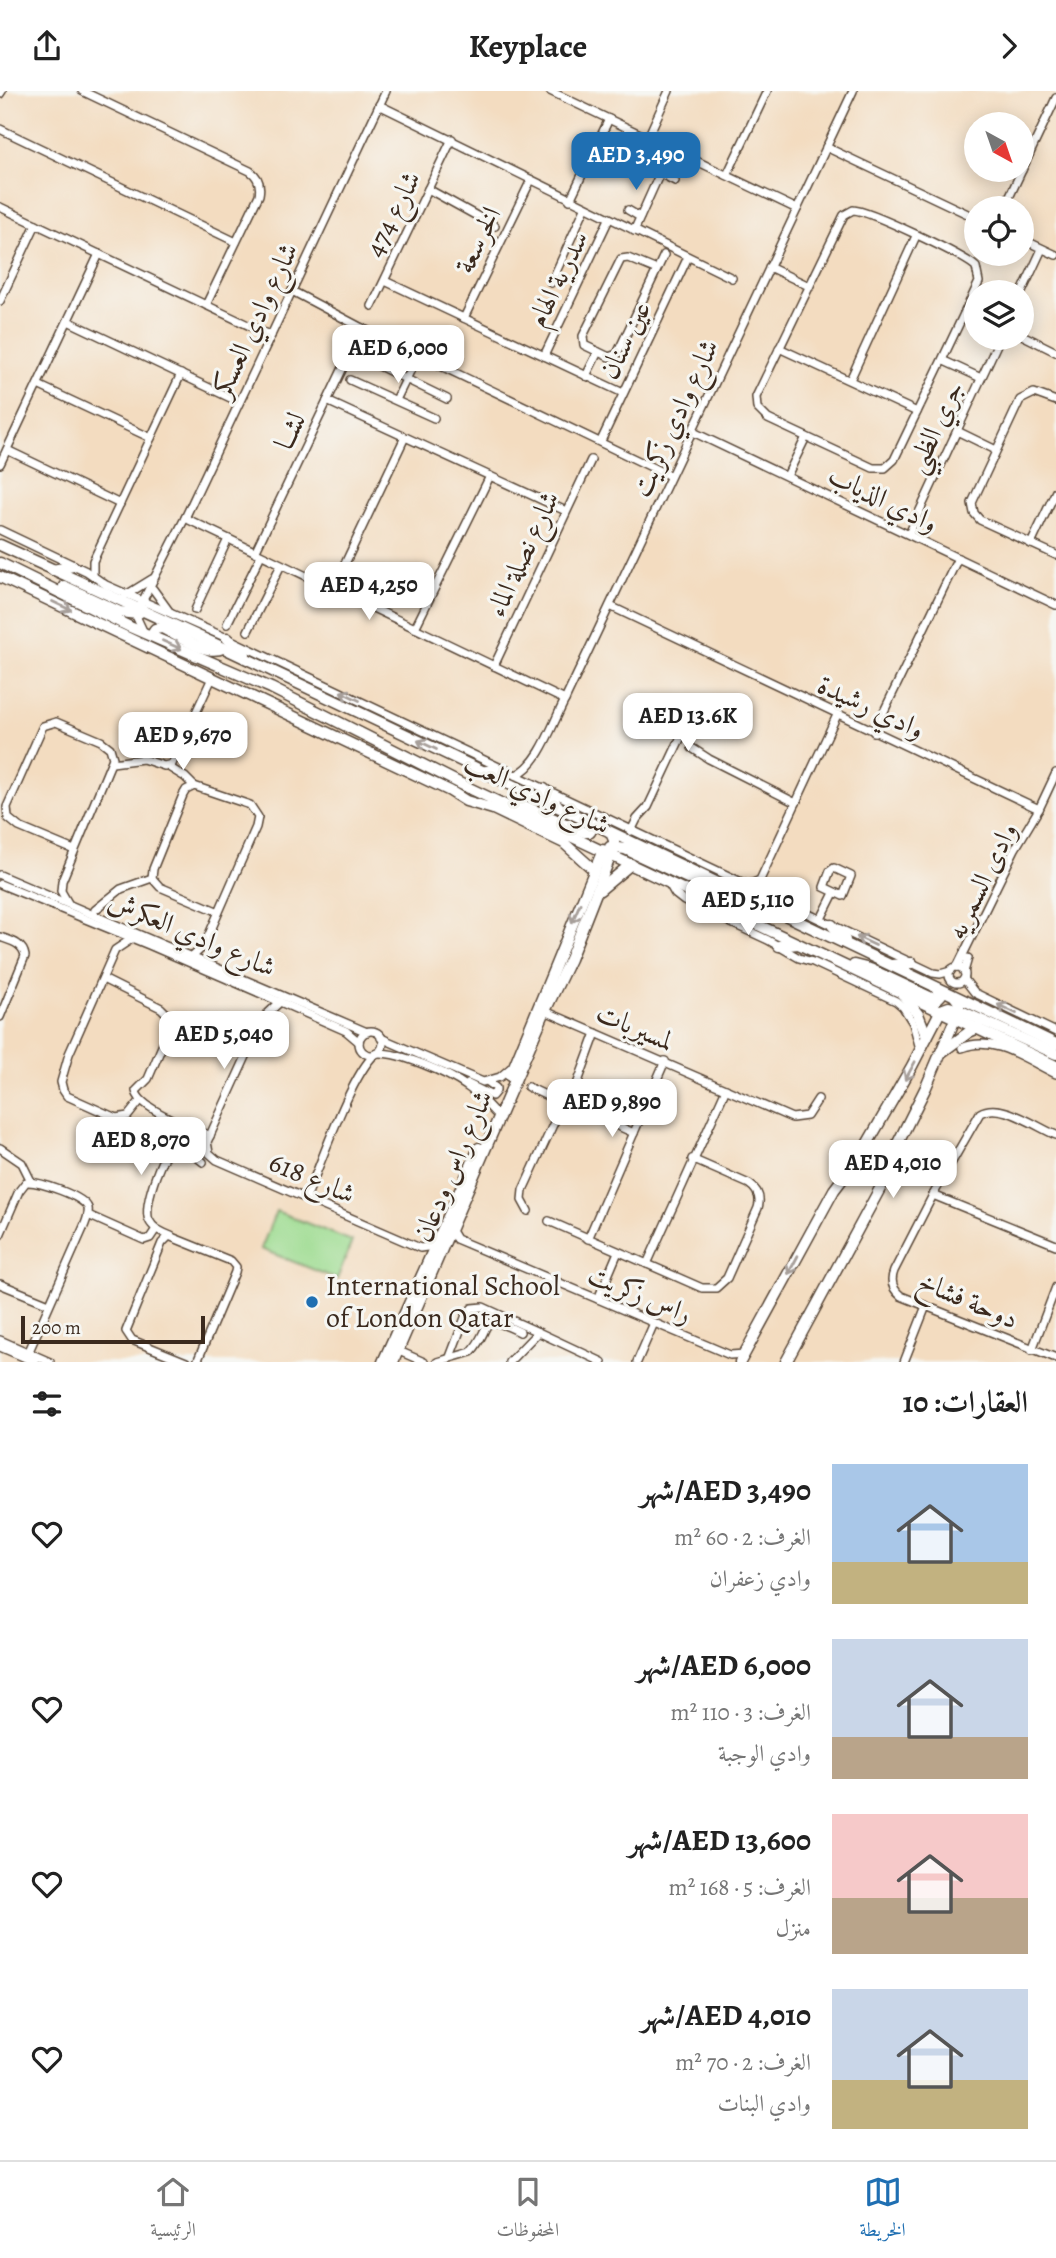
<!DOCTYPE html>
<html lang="ar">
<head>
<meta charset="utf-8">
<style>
	:root { --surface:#fff; --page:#f2f2f2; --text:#222; --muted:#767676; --line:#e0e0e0; --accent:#1f6fb2 }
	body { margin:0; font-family:Alegreya,Amiri,serif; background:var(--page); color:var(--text); direction:rtl; height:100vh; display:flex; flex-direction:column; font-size:26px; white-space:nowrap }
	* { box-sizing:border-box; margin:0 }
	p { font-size:23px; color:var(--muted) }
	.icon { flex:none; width:38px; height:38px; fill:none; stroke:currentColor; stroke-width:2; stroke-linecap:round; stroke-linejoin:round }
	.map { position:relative; height:1271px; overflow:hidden; direction:ltr }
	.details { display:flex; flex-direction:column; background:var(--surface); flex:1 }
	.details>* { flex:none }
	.needle { width:46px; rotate:140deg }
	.fabs { position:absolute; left:964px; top:21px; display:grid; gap:14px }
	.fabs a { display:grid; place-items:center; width:70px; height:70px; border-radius:50%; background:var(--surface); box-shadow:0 4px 18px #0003; font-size:35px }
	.scale { position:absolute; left:21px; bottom:18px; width:184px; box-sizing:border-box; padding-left:7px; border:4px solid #3b2a1e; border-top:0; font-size:19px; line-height:24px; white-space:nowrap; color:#3b2a1e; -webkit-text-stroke:5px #f6f6f2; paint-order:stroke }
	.price { position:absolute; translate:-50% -60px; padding:0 16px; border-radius:14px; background:#fff; color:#222; font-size:23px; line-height:46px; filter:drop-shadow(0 2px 4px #0008) }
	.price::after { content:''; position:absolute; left:50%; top:42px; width:21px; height:16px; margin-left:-10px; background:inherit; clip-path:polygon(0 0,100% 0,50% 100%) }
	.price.selected { background:var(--accent); color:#fff }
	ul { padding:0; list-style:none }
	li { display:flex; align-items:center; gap:21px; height:175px; padding:0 28px }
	li span { display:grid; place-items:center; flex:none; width:196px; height:140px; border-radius:0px; color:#555 }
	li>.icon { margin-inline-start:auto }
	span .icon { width:84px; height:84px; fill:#fffc; stroke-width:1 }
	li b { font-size:30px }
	h2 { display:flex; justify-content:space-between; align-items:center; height:84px; padding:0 28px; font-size:30px }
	header { display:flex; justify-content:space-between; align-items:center; height:91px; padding:0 28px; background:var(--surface); font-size:32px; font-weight:600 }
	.menu { display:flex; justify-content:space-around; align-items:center; height:98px; border-top:2px solid var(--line); background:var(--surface); font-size:19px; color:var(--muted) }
	.menu a { display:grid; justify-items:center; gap:4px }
	.menu .selected { color:var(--accent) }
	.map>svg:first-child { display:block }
	.green { fill:#9edc91; stroke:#6c8358; stroke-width:2 }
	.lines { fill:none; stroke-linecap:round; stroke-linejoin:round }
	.street-casing { stroke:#574536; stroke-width:10 }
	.secondary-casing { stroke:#574536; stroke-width:13 }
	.street { stroke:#fff; stroke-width:7 }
	.secondary { stroke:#fff; stroke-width:10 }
	.oneway { stroke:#a79f9a }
	.poi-dot { fill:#1f6fb2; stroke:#f6f6f2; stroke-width:2.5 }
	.labels { text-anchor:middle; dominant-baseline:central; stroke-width:6; stroke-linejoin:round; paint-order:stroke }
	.street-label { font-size:28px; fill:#3b2a1e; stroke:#f6f6f2 }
	.poi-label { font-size:28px; fill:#3b2a1e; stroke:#f6f6f2; text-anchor:start }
</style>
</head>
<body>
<header><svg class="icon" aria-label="forward" viewBox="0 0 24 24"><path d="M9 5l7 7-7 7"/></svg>Keyplace<svg class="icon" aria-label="share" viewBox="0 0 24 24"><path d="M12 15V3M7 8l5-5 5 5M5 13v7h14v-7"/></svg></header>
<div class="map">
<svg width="1056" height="1271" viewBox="0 0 1056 1271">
	<rect width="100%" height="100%" fill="#f6f6f2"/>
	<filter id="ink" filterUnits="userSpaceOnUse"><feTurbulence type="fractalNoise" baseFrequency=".0143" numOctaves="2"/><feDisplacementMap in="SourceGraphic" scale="14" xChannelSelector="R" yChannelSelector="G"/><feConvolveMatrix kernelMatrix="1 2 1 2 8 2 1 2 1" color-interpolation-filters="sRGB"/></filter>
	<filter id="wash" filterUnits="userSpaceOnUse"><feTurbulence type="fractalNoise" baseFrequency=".00686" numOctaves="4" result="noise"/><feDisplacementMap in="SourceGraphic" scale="28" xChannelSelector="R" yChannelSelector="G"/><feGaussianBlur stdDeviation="1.57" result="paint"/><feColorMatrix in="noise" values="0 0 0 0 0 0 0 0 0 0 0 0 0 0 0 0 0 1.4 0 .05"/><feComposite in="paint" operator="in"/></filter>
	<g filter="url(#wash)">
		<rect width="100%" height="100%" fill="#f3dcc0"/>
		<polygon class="green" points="276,1120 352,1150 337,1188 261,1158"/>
	</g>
	<g filter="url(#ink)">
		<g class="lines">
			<g class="street-casing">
				<g id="street">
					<path d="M 82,0 L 250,80 C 259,86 261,94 259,104 L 206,214"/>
					<polyline points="550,0 797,118"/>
					<polyline points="0,3 2,0"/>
					<polyline points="379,14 732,187"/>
					<polyline points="0,38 236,151"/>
					<polyline points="648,46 669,0"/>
					<polyline points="826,56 976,127"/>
					<polyline points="634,69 675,90"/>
					<polyline points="1022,79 1056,7"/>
					<polyline points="727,84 767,0"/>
					<polyline points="428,98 495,135"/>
					<polyline points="570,109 609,28"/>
					<polyline points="0,116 271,245"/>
					<polyline points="1004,117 1022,79"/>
					<polyline points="628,119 640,126"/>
					<polyline points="634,140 660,82"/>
					<polyline points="1022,148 1056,164"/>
					<polyline points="769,176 809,195"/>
					<polyline points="657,179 628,167 621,168 583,245 584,254 609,266 617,263 664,164"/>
					<polyline points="385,190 623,302"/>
					<polyline points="551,192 585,117"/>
					<polyline points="292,200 362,237 670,385"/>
					<polyline points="1022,201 1042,158"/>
					<polyline points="0,210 36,133"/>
					<polyline points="372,215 452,48"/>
					<polyline points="464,227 531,89"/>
					<polyline points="68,230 239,311"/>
					<polyline points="1022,244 1056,261"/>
					<polyline points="779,257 917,321"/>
					<polyline points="544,265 609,128"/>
					<polyline points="365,268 447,308"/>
					<path d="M 942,269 L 894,369 L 885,377 L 873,377 L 768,328 L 757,317 L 756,306 L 842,128 L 844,124 L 853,119 C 868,119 965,165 976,176 L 979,191 L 942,269 L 981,287"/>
					<polyline points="586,285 598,261"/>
					<polyline points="350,289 434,327"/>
					<polyline points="850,289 916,145"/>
					<polyline points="38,294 151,347"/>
					<polyline points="396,309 418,264"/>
					<polyline points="327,310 566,420"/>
					<polyline points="1056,310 1034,302 1020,309 972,412 974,422 980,429 1056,464"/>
					<polyline points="691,340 1056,514"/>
					<polyline points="957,340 996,359"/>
					<polyline points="601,350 688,166"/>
					<polyline points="7,359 120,413"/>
					<polyline points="0,373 99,163"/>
					<polyline points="787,385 806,346"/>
					<polyline points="185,427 565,609"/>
					<polyline points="0,439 86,480 106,494 227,547 933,882 940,883 951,880"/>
					<polyline points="909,443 1000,247"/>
					<polyline points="1031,453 1056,400"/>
					<polyline points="255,461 362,237"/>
					<polyline points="93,484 93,470 181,283"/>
					<polyline points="153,498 169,520"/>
					<polyline points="333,498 405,346"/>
					<polyline points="126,504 152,488"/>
					<polyline points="610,515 1039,718"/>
					<polyline points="195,519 228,448"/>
					<polyline points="227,533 261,464"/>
					<polyline points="415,537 490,385"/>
					<polyline points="248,540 281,474"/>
					<polyline points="144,542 137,527 139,517 185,427 386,0"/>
					<polyline points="494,575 591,369"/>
					<polyline points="874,641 958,467"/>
					<polyline points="692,657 709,668 796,712"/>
					<polyline points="112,672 143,668 164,675 172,673 212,587"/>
					<polyline points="167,675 185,686 194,695"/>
					<path d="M 516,684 C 540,674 553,631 565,609 L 853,0"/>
					<path d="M 631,740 L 637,728 L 648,716 L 688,631 C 689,619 675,616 665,612"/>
					<polygon points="834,777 851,785 843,805 824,796 830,780"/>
					<polyline points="0,784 367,941"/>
					<polyline points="668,791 675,803 684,810 768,849 799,867 813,871 896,910 903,916 913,932 920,958"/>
					<polyline points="0,793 149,854 280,911 346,940 359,951"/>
					<polyline points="748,794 760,789 837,624"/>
					<polyline points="68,812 61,800 62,790 113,667 110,657 101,650 56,631 43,635 7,716 8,727 19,736 74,759"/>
					<polyline points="95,819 121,798 152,787"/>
					<polyline points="821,828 834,802"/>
					<path d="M 0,846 C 11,850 23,852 25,865 L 0,926"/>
					<polyline points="133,847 115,859 69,963 61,991 63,999 67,1005 116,1027 128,1025 140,1010"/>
					<polyline points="192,866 204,855 256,736 258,726 250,714 194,695 186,699 183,704 153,778 152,787 160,796 219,821"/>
					<polyline points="957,876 1015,758 1039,718 1056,682"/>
					<circle cx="957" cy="884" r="8"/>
					<polyline points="964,881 968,867"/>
					<path d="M 103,888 L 161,917 L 170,926 L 169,939 L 148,988 L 136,1000 C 139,1018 193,1037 210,1045"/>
					<polyline points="964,888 975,902 1056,941"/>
					<polyline points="280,911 264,926 207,1051 209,1062 217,1069 420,1157 434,1155"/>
					<polyline points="545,920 792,1027 807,1025 818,1008"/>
					<circle cx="371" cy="952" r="12"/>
					<polyline points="381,947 483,991 500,986 513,975"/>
					<path d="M 962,957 C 994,943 1028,970 1056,983"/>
					<path d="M 377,962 C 400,961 448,982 466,995 C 477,1002 486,1012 495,1022"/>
					<polyline points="468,993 492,1005 496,1000 496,997 488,991"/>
					<polyline points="528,996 560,1011"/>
					<polyline points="610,1005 643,1021"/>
					<polyline points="562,1020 561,1007 575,999 596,942"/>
					<polyline points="602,1028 634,1042"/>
					<polyline points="191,1043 193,1063 203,1071"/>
					<path d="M 1056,1044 C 1035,1035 1001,1010 980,1022 L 933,1104 L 894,1180 C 890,1190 892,1198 901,1205 L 1056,1267"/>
					<polyline points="0,1057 22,1072 31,1090"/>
					<polyline points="933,1104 1056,1154"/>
					<path d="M 306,1107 C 321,1073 350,986 375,963"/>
					<polyline points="528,1120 522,1109 523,1099 557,1025 567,1018 582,1020"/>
					<polyline points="88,1124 144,1149 150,1147 156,1138"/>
					<path d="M 549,1130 L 702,1197 L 716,1197 L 727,1187 L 758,1117 C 761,1107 758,1099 749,1093 L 692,1068"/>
					<polyline points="450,1138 456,1148 730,1264 745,1263"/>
					<path d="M 0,1144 L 19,1100 L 26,1091 C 38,1090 84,1105 88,1117 C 89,1122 87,1128 85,1133 L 26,1267"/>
					<path d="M 171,1145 C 162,1141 153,1138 149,1129 C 142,1114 165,1054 178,1046 C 184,1043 193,1042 200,1040"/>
					<polyline points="588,1148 665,970"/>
					<polyline points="647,1173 726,998"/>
					<polyline points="0,1193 49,1213"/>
					<polyline points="598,1208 618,1161"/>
					<polyline points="0,1249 50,1271"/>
					<polyline points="0,1256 35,1271"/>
					<polyline points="1032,1259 1056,1196"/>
					<polyline points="399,1260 424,1271"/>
					<polyline points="450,1266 466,1224 472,1217 483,1216 538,1241"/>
					<polyline points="186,1271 132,1249 126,1240 162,1152 169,1145 231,1170 236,1176 235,1181 197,1271"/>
					<path d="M 437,1271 L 471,1261 C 493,1237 477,1220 520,1241"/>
					<polyline points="509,1271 538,1241 602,1271"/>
					<polyline points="637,1271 654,1232"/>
					<polyline points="904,1271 926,1215"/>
				</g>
			</g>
			<g class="secondary-casing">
				<g id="secondary">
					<polyline points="0,454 224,557 1056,953"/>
					<polyline points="0,472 130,536 271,597 469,697 1056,975"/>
					<polyline points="53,479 73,475"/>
					<polyline points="0,486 450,700 466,710 493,718 564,752 594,779"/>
					<polyline points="64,495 120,521 137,523 143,519"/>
					<path d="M 151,544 L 155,538 L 162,537 C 179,545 206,565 223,557"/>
					<polyline points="227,547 245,563"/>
					<polyline points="486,680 506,679"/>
					<polyline points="544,698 558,715"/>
					<polyline points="518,712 584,741 590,741 594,734"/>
					<polyline points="610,756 625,758 726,805 745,808"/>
					<polyline points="600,799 631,773"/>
					<polyline points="832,834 845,849"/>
					<polyline points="779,855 798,853"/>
					<polyline points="854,874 870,878 936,909 941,904 935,896"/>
					<polyline points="892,874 912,872"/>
					<polyline points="902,903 918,923 927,946"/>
					<polyline points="941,919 949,916 959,919 1056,963"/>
					<polyline points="942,961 969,941 978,937"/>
					<polyline points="510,985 603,759"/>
					<polyline points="383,1271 479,1057"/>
					<polyline points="393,1271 545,920 570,868 614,756 614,749 611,742"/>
					<polyline points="740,1271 834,1099 862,1062 912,975 941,919"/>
					<polyline points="786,1271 890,1079 898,1059 896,1056 926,996 959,919 959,911 955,906"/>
				</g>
			</g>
			<use href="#street" class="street"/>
			<use href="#secondary" class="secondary"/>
		</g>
		<defs><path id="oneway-shaft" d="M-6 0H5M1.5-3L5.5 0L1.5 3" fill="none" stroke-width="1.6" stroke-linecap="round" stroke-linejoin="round" transform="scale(1.75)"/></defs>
		<g class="oneway">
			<use href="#oneway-shaft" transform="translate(62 515) rotate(25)"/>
			<use href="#oneway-shaft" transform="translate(172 554) rotate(24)"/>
			<use href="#oneway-shaft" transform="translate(350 605) rotate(-155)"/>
			<use href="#oneway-shaft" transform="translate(427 654) rotate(-155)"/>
			<use href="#oneway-shaft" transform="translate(576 822) rotate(113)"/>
			<use href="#oneway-shaft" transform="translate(866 850) rotate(-155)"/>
			<use href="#oneway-shaft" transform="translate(1007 918) rotate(-154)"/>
			<use href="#oneway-shaft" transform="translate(910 980) rotate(119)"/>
			<use href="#oneway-shaft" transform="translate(793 1174) rotate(118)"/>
		</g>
	</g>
	<circle class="poi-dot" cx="312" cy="1211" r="7"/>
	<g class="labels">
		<g class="street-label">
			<text transform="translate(393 123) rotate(-64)">شارع 474</text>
			<text transform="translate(478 149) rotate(-64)">الخرسعة</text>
			<text transform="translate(558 188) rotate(-64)">سدرية الهام</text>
			<text transform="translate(255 229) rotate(-65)">شارع وادي العسكر</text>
			<text transform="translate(625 249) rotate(-64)">عين سنان</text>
			<text transform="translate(675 327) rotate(-65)">شارع وادي زكريت</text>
			<text transform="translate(935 336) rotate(-65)">جري الظبي</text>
			<text transform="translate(290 340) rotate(-65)">لشــا</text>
			<text transform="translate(883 408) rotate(26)">وادي الذياب</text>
			<text transform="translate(523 463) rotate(-65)">شارع نصلة الماء</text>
			<text transform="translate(871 616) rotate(25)">وادي رشيدة</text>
			<text transform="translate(537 703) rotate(25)">شارع وادي العب</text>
			<text transform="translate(982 790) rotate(-64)">وادى السمريه</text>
			<text transform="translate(192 843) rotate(23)">شارع وادي العكرش</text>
			<text transform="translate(635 936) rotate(23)">لمسيربات</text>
			<text transform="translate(453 1075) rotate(-67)">شارع راس ودعان</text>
			<text transform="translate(312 1087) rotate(23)">شارع 618</text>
			<text transform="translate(640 1203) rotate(23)">راس زكريت</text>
			<text transform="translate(968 1209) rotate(23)">دوحة فشاخ</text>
		</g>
		<g class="poi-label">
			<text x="326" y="1195">International School<tspan x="326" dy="32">of London Qatar</tspan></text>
		</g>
	</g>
</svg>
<div class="fabs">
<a><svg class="needle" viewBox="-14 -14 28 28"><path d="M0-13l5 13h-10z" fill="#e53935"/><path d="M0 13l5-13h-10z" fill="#767676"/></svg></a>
<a><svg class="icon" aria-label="locate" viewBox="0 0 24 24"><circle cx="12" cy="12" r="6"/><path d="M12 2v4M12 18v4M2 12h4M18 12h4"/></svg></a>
<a><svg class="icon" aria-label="layers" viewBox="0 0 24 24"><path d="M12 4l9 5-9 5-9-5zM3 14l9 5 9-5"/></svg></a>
</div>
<div class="scale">200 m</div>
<b class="price selected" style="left:636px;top:101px">AED 3,490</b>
<b class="price" style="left:398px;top:294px">AED 6,000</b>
<b class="price" style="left:369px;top:531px">AED 4,250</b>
<b class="price" style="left:688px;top:662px">AED 13.6K</b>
<b class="price" style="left:183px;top:681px">AED 9,670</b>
<b class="price" style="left:748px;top:846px">AED 5,110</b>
<b class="price" style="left:224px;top:980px">AED 5,040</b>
<b class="price" style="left:612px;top:1048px">AED 9,890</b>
<b class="price" style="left:141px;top:1086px">AED 8,070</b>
<b class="price" style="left:893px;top:1109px">AED 4,010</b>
</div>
<section class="details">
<h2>العقارات: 10<svg class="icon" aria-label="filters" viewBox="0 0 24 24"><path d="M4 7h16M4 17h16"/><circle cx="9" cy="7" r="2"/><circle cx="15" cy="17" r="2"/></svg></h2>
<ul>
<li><span style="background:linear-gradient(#a9c7e8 70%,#c2b280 0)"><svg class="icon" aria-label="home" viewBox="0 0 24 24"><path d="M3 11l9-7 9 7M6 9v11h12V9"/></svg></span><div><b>AED 3,490/شهر</b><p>الغرف: 2 · 60 m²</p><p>وادي زعفران</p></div><svg class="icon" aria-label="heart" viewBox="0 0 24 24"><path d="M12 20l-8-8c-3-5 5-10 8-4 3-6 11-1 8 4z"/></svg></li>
<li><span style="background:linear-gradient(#c9d6e8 70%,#b9a48a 0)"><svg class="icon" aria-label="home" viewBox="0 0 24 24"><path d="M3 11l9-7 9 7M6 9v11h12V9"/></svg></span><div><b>AED 6,000/شهر</b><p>الغرف: 3 · 110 m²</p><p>وادي الوجبة</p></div><svg class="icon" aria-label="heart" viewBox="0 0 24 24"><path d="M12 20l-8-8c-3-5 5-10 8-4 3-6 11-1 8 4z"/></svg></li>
<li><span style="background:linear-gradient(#f6c9c9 60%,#b9a48a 0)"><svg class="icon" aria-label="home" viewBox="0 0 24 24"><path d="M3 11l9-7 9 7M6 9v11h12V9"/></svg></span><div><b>AED 13,600/شهر</b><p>الغرف: 5 · 168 m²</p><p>منزل</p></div><svg class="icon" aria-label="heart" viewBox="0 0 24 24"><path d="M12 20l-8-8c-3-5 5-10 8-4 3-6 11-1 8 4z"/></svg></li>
<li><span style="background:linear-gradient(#c9d6e8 65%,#c2b280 0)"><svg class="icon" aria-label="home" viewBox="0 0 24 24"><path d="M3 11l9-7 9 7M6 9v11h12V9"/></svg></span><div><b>AED 4,010/شهر</b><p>الغرف: 2 · 70 m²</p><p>وادي البنات</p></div><svg class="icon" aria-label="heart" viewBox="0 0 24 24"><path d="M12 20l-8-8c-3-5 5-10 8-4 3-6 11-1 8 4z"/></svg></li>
</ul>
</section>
<nav class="menu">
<a class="selected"><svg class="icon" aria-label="map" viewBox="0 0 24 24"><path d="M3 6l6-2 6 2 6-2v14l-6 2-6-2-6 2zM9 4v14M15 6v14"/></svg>الخريطة</a>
<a><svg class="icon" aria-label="saved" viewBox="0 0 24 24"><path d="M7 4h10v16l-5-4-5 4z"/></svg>المحفوظات</a>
<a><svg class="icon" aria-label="home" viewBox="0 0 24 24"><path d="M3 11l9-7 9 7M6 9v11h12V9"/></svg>الرئيسية</a>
</nav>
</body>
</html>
